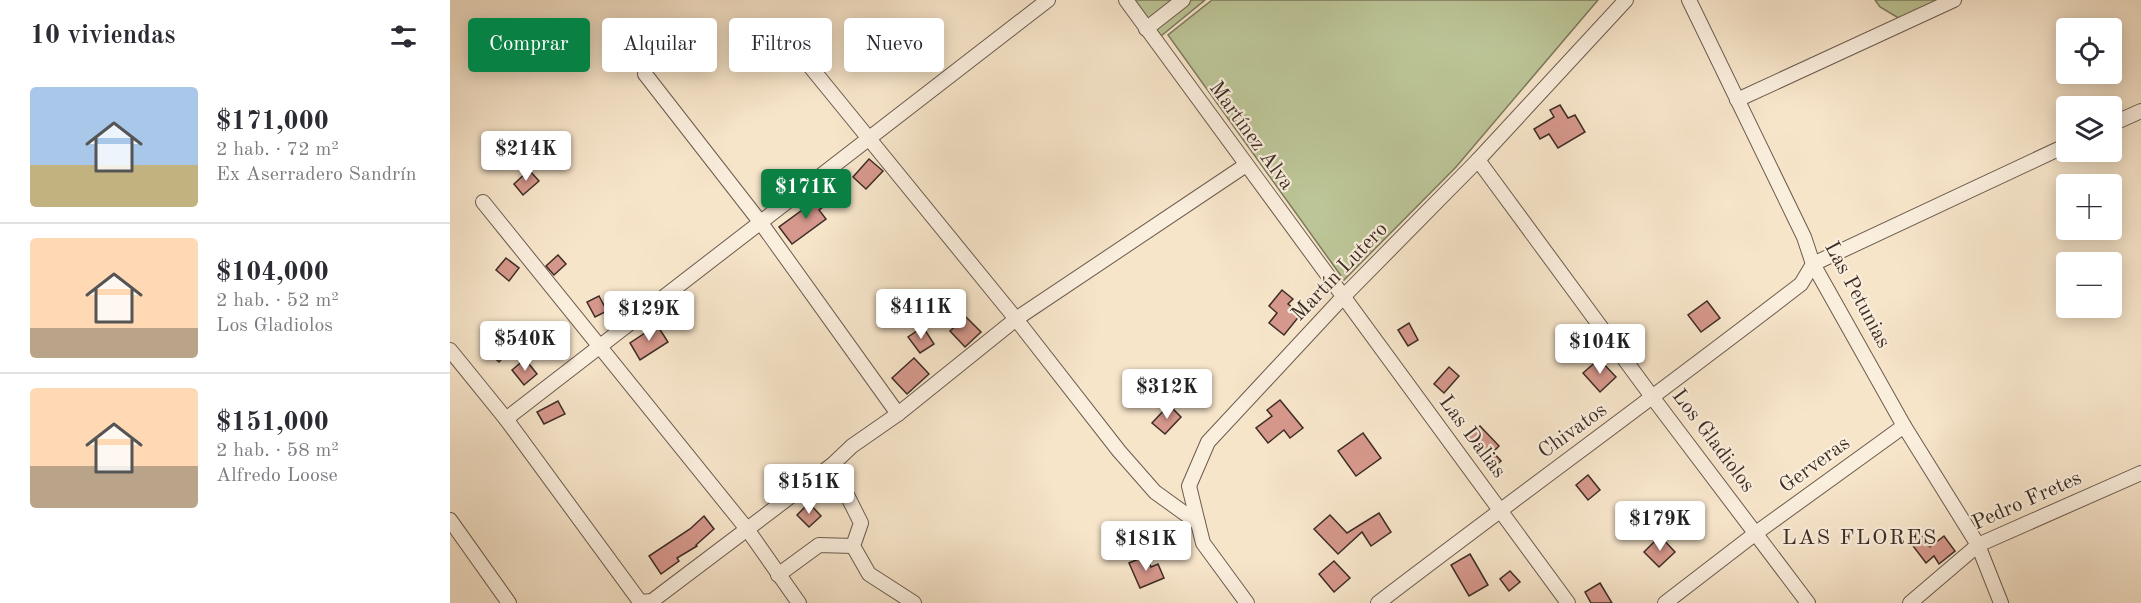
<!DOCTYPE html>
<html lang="es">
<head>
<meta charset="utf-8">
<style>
	:root { --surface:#fff; --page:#f2f2f3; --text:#2b2b33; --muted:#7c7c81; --line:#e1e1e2; --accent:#0b8043 }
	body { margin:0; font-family:"Old Standard TT",serif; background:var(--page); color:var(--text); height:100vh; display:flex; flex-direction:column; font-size:22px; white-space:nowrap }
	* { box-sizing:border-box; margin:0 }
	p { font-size:20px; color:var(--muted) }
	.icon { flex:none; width:33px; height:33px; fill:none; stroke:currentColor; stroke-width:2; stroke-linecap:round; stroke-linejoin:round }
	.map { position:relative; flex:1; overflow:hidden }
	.sheet { display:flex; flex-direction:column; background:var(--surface); width:450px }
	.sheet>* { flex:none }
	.guide { position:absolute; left:18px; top:18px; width:570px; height:54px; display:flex; gap:12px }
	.tools { position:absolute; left:1606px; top:18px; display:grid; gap:12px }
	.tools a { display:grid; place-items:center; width:66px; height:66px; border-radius:6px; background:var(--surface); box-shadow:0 3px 15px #0003; font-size:30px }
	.price { position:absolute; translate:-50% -51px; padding:0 14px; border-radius:6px; background:#fff; color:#222; font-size:20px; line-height:39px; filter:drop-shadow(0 2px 3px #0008) }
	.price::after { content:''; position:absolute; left:50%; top:36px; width:18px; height:14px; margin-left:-9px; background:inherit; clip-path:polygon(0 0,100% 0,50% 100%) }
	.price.on { background:var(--accent); color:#fff }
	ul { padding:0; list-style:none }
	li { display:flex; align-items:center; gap:18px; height:150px; padding:0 30px }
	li+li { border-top:2px solid var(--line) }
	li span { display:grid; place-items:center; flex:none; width:168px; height:120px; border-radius:6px; color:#555 }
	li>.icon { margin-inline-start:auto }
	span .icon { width:72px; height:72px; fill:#fffc; stroke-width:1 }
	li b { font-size:26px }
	h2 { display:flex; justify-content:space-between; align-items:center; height:72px; padding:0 30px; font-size:26px }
	.pill { padding:0 21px; border-radius:6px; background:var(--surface); box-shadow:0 3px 15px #0003; font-size:21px; line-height:54px }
	.pill.on { background:var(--accent); color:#fff }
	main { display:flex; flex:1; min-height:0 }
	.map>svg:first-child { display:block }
	.green { fill:#bcc597; stroke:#7c795e; stroke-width:1.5 }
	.building { fill:#d6988c; stroke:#3d2d25; stroke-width:1.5 }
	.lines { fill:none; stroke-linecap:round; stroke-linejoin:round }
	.street-casing { stroke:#6c5b4e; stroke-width:16 }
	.street { stroke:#faeedd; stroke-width:14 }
	.labels { text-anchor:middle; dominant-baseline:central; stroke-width:4.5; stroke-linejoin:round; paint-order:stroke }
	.street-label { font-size:21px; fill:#3d2d25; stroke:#faeedd }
	.neighbourhood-label { font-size:22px; letter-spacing:1.5px; fill:#3d2d25; stroke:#faeedd }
</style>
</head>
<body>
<main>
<section class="sheet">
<h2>10 viviendas<svg class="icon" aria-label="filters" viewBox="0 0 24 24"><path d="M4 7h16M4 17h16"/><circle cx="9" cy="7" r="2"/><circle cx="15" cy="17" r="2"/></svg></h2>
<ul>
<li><span style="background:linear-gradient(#a9c7e8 65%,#c2b280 0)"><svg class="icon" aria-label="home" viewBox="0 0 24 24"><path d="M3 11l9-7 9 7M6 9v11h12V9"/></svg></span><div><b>$171,000</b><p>2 hab. · 72 m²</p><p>Ex Aserradero Sandrín</p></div></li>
<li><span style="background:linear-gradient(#ffd9b3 75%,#b9a48a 0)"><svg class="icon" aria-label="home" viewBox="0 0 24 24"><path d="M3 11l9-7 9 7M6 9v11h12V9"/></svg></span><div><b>$104,000</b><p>2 hab. · 52 m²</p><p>Los Gladiolos</p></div></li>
<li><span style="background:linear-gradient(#ffd9b3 65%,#b9a48a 0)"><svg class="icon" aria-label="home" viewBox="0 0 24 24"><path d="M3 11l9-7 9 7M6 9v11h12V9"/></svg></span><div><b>$151,000</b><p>2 hab. · 58 m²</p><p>Alfredo Loose</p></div></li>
</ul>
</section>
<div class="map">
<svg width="1691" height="603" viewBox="0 0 1691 603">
	<rect width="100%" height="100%" fill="#f7e5ca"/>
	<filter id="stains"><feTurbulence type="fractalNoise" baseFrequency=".00333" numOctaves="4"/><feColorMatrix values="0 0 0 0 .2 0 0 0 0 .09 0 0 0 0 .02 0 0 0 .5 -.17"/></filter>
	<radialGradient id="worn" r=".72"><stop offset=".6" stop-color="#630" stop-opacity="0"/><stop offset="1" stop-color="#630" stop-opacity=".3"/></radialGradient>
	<g class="green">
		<polygon points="682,0 755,0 711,36"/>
		<polygon points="762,0 1148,0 1006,167 894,280 718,35"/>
		<polygon points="1425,0 1493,0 1457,23 1430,7"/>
	</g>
	<g class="building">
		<polygon points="1110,105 1118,118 1125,115 1135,132 1108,148 1099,134 1090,139 1084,129 1104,117 1100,110"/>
		<polygon points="419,159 433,171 416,189 403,177"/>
		<polygon points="79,170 89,181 73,195 64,184"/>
		<polygon points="377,192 383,200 369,210 376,219 342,244 329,227"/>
		<polygon points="108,255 116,264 104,275 96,266"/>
		<polygon points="56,258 69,268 59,281 46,270"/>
		<polygon points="832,290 843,299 838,304 851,314 834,335 819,323 827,313 819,306"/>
		<polygon points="149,296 157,311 145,317 137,302"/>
		<polygon points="1257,301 1270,318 1251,332 1238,315"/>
		<polygon points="516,317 531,332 515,347 500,331"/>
		<polygon points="959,323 968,340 958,346 948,330"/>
		<polygon points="207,325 218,342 190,360 180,343"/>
		<polygon points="473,327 484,344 470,353 458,337"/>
		<polygon points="52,336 63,346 49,362 38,352"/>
		<polygon points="464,358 479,374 457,394 442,378"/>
		<polygon points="75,359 87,374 74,385 62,370"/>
		<polygon points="1149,359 1166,377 1150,392 1133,373"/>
		<polygon points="999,367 1009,376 994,393 984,384"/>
		<polygon points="830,400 853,428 840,438 834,430 818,443 806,428 822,416 817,410"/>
		<polygon points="108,401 115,414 94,424 87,412"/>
		<polygon points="719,405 731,417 715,434 702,423"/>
		<polygon points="1030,426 1049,446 1043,452 1051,461 1044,467 1017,438"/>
		<polygon points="913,433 931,458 906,476 888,451"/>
		<polygon points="1138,475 1150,490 1138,500 1126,485"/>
		<polygon points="359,503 371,516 359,527 347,515"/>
		<polygon points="929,513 941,532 921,546 912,532 888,554 864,529 880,515 897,533"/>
		<polygon points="254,516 264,529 246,545 247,546 227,558 229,561 211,574 199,556 240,529"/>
		<polygon points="1470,534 1480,547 1494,536 1505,551 1489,564 1484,556 1476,563 1460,542"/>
		<polygon points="1210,536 1225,552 1209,567 1194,552"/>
		<polygon points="1020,554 1038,585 1019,596 1001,565"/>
		<polygon points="696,556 701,567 708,564 714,578 690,588 679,563"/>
		<polygon points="884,561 900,578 884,592 869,574"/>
		<polygon points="1060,571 1070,582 1059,591 1050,579"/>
		<polygon points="1150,583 1162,603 1141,603 1135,592"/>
	</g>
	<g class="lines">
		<g class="street-casing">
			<g id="street">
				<polyline points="676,0 1118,603"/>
				<polyline points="1239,0 1354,237 1363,264 1454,426 1528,545 1551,603"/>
				<polyline points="696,29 733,0"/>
				<polyline points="350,54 566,319 669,451 705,492 748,523"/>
				<polyline points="195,74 311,223 448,414"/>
				<polyline points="1287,100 1504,0"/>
				<polyline points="1662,124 1691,111"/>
				<polyline points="1028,160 1203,398 1358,603"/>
				<polyline points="33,202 297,529 349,603"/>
				<polyline points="1363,264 1617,145"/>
				<polyline points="0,350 56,419 191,603"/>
				<polyline points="56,419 598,0"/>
				<polyline points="382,465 411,523 403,546 419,574 464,603"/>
				<polyline points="0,520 59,603"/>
				<polyline points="328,575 369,545 403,546"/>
				<polyline points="190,602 202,601 382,465 402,446 448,414 566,319 796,165"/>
				<polyline points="797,603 753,543 748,523 739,486 758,442 893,297 1028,160 1176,0"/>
				<path d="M 928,603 C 1068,496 1211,392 1351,284 L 1363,264"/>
				<polyline points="1215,603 1306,533 1454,426"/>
				<polyline points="1460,603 1528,545 1691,473"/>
			</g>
		</g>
		<use href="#street" class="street"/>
	</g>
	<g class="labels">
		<g class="street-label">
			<text transform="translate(801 136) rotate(54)">Martínez Alva</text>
			<text transform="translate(890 272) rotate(-46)">Martín Lutero</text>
			<text transform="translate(1407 295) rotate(62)">Las Petunias</text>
			<text transform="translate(1123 431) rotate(-36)">Chivatos</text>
			<text transform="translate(1022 437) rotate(53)">Las Dalias</text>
			<text transform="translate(1263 441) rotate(53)">Los Gladiolos</text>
			<text transform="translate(1365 465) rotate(-36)">Gerveras</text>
			<text transform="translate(1577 501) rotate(-24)">Pedro Fretes</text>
		</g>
		<g class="neighbourhood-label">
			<text x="1410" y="538">LAS FLORES</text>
		</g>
	</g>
	<rect width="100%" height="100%" filter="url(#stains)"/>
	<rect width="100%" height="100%" fill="url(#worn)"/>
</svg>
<div class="tools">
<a><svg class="icon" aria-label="locate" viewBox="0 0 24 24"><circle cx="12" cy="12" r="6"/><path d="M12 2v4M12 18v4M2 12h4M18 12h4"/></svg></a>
<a><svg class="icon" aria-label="layers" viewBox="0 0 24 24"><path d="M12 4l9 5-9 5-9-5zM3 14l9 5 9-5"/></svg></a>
<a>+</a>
<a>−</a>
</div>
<b class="price" style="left:76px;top:182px">$214K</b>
<b class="price on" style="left:356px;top:220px">$171K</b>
<b class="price" style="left:471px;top:340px">$411K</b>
<b class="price" style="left:199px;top:342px">$129K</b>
<b class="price" style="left:75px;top:372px">$540K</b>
<b class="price" style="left:1150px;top:375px">$104K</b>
<b class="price" style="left:717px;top:420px">$312K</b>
<b class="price" style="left:359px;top:515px">$151K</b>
<b class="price" style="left:1210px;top:552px">$179K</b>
<b class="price" style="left:696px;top:572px">$181K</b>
<div class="guide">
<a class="pill on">Comprar</a>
<a class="pill">Alquilar</a>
<a class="pill">Filtros</a>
<a class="pill">Nuevo</a>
</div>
</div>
</main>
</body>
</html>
